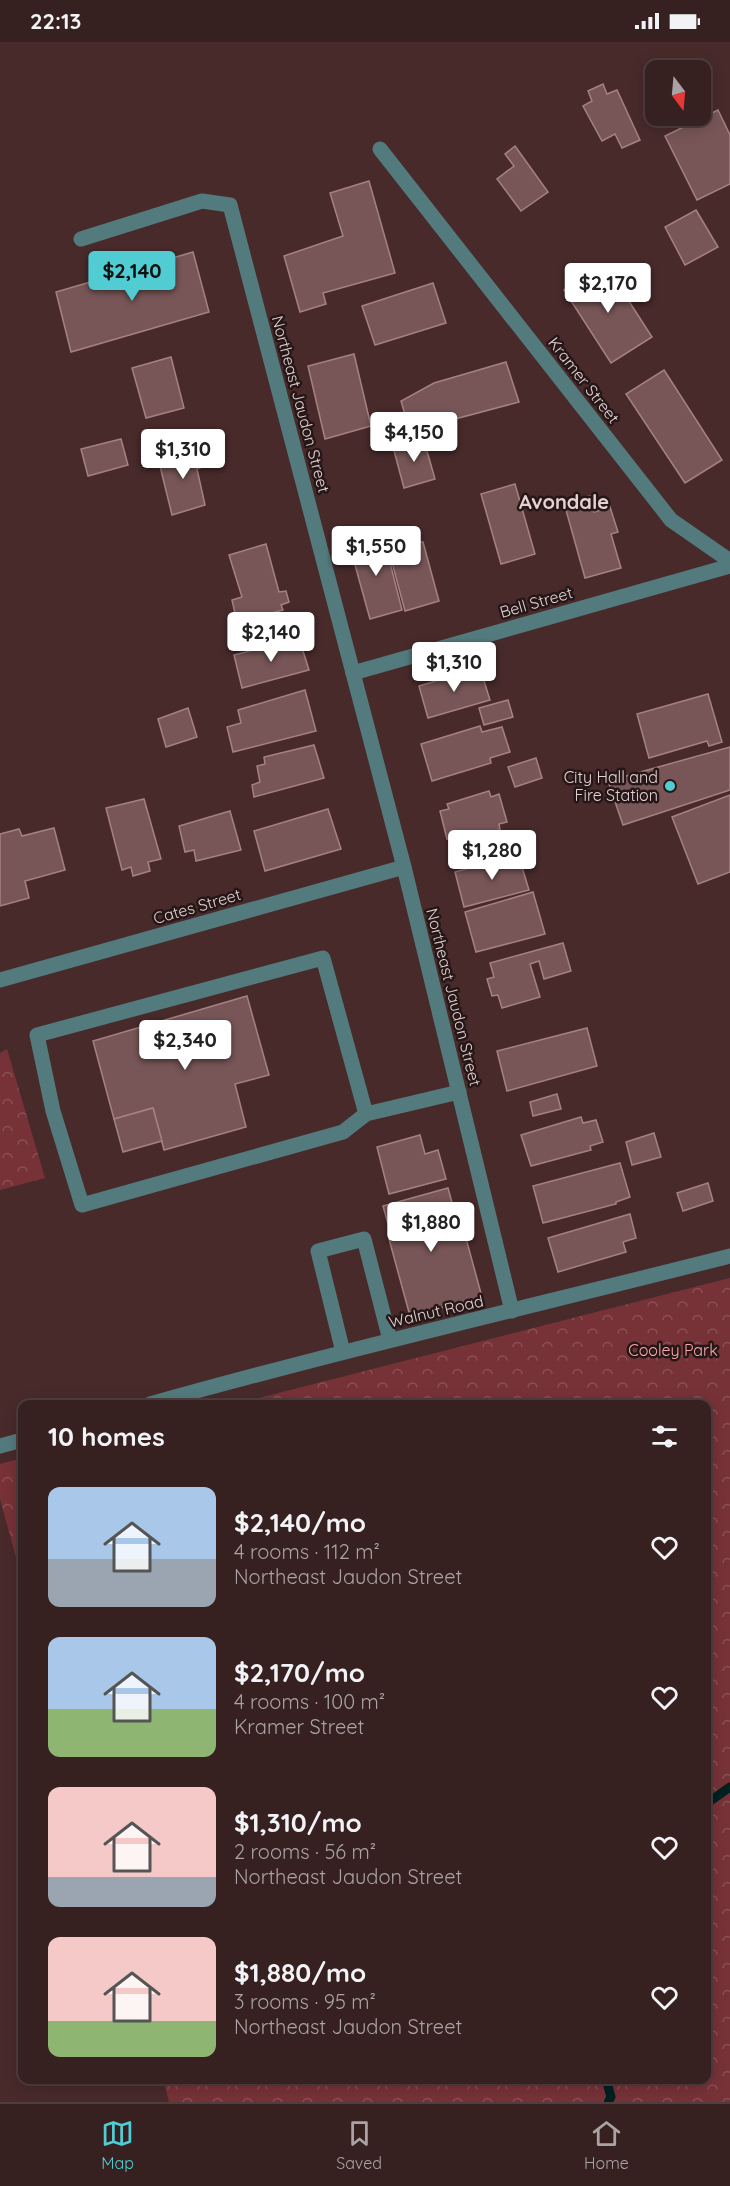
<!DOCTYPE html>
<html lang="en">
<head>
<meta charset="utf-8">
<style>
	:root { --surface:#362020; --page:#3d2829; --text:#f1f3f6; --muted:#aaa3a5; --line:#503e3e; --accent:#51ccd2 }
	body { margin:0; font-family:Quicksand,sans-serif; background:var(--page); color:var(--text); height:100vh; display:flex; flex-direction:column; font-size:22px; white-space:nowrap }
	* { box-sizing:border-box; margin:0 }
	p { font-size:20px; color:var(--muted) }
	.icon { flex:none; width:33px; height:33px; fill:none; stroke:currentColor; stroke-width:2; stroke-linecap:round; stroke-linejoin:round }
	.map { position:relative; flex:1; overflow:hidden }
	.side { position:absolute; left:18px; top:1358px; width:693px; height:684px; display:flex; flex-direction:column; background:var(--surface); border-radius:12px; box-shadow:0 3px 15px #0003,0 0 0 2px var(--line) }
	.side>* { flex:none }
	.needle { width:39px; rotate:164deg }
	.tools { position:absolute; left:645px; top:18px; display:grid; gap:12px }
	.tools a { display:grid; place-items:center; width:66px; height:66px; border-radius:12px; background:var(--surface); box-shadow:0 3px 15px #0003,0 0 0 2px var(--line); font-size:30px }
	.price { position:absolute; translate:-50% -51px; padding:0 14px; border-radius:6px; background:#fff; color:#222; font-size:20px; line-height:39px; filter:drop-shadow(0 2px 3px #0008) }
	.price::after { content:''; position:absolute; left:50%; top:36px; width:18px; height:14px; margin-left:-9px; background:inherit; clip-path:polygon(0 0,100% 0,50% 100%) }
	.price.active { background:var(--accent); color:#111 }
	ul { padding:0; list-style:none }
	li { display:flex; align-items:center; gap:18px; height:150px; padding:0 30px }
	li span { display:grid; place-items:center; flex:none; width:168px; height:120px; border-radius:12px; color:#555 }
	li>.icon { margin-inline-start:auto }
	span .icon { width:72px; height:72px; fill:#fffc; stroke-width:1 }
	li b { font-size:26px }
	h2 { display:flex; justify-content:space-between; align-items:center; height:72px; padding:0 30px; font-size:26px }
	.status { display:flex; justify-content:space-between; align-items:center; height:42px; padding:0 30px; background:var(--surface); direction:ltr }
	.status svg { height:16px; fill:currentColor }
	.menu { display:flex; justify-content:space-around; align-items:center; height:84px; border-top:2px solid var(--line); background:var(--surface); font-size:16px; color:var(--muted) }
	.menu a { display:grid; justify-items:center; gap:3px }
	.menu .active { color:var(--accent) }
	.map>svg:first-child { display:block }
	.park { fill:url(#park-crowns) }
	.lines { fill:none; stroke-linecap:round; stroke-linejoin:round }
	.stream { stroke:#002022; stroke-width:9 }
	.building { fill:#785657; stroke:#a68182; stroke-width:1.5 }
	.minor { stroke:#537b7d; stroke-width:15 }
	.poi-dot { fill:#51ccd2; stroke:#251717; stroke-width:2 }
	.labels { text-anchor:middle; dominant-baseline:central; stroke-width:5; stroke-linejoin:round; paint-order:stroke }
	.street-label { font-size:16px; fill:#e6d1d1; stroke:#251717 }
	.poi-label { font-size:16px; fill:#e6d1d1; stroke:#251717; text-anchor:end }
	.park-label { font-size:16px; fill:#ffa8ab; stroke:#251717 }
	.quarter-label { font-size:20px; font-weight:bold; fill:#e6d1d1; stroke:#251717 }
</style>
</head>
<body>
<div class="status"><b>22:13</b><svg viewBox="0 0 49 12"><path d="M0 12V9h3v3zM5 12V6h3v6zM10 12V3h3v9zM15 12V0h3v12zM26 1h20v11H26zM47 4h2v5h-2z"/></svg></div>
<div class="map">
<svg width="730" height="2060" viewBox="0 0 730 2060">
	<defs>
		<pattern id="park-crowns" width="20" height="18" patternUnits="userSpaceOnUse" patternTransform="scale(1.5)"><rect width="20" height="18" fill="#773238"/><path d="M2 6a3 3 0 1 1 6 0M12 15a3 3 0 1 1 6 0" fill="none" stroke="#8a4f54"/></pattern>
	</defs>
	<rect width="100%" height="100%" fill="#482a2b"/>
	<g class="park">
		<polygon points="7,1007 45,1136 0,1148 0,1011"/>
		<polygon points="730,1236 730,2060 169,2060 163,2037 706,2037 706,1362 235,1362"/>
		<polygon points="22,1416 22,1537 0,1457 0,1422"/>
	</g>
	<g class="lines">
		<g class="stream">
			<polyline points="706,1762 730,1745"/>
			<polyline points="606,2037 611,2055 608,2060"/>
		</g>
	</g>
	<g class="building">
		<polygon points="603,42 607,52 617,48 640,98 622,106 615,92 602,99 583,64 592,59 588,49"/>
		<polygon points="718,68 730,93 730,142 697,158 665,94"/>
		<polygon points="515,104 548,150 521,169 497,137 514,124 505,112"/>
		<polygon points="369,139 395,231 323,251 326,262 300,270 284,214 343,194 330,151"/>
		<polygon points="696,168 718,205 685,223 665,185"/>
		<polygon points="193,210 209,270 71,310 56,250"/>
		<polygon points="605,222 652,295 611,321 564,248"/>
		<polygon points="433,241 446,281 375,303 362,264"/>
		<polygon points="354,312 371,384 325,397 308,324"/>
		<polygon points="171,315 184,366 146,376 132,326"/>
		<polygon points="506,320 519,360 410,389 401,359 434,341"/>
		<polygon points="664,328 722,418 685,441 626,352"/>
		<polygon points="423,395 435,437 404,446 393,405"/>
		<polygon points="121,397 128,423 88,434 81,407"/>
		<polygon points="200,406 205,424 197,427 205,463 172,473 158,416"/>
		<polygon points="515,442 535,512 501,522 481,452"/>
		<polygon points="590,454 594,470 610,465 618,490 611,492 621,526 585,536 564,461"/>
		<polygon points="417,489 420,500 423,500 439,559 405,569 389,509 392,508 388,499"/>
		<polygon points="383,493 402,568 370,577 350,505"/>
		<polygon points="266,502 279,550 286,549 289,560 281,563 283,568 237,580 232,558 242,555 229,513"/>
		<polygon points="299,596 309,628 242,646 234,613"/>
		<polygon points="480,626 490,658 428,676 419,644"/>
		<polygon points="305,648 316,689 233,710 227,685 241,681 238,668"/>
		<polygon points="708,652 722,700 709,704 707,699 649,716 637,672"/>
		<polygon points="508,658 513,675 484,683 479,666"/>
		<polygon points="188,666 197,695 166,705 158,677"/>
		<polygon points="480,684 482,690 502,685 510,710 490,716 491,721 432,739 421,702"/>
		<polygon points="314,703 324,736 254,755 252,743 260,740 257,724 265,722 264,715"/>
		<polygon points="730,705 730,748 623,783 608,739"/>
		<polygon points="536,716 542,736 515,745 508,725"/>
		<polygon points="489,749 491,755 499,752 507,780 499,782 500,788 458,800 457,795 447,797 440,769 449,767 447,762"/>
		<polygon points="730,753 730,830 698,842 672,775"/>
		<polygon points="144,757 161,817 148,820 150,829 133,834 131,825 122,828 106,766"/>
		<polygon points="328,767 341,807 265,829 254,789"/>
		<polygon points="230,769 241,808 196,819 194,808 185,810 179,784"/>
		<polygon points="54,786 65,828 25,839 29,856 0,864 0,792 19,787 22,794"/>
		<polygon points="518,812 529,848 464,865 455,830"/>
		<polygon points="533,850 545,892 476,910 465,870"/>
		<polygon points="563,901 571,929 544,937 539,919 530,922 540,955 502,966 498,953 492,954 487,937 494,935 490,921"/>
		<polygon points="247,954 269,1033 235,1042 246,1085 164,1108 153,1066 114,1077 93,999"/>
		<polygon points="587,986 597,1024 507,1049 497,1009"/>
		<polygon points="557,1052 561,1067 533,1074 530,1060"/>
		<polygon points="153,1066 162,1099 123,1110 114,1077"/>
		<polygon points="581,1075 583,1081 596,1078 603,1100 590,1104 591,1108 531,1124 521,1093"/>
		<polygon points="654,1091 661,1115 632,1123 626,1100"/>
		<polygon points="420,1093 425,1112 438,1108 446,1137 389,1152 377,1105"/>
		<polygon points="620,1121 630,1155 616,1160 616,1162 543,1181 533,1144"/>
		<polygon points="708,1141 713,1159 683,1169 677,1151"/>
		<polygon points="448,1146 457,1179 461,1178 482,1255 410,1274 389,1197 392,1196 383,1164"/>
		<polygon points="630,1172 636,1196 623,1200 626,1210 558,1230 548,1196"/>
	</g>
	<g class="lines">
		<g class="minor">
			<polyline points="380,107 671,478 730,519"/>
			<polyline points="81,197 202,159 230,163 404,825 512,1269"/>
			<polyline points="353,631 730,524"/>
			<polyline points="0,938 404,825"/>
			<polyline points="366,1072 343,1090 82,1163 53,1069 37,993 323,916 366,1072 459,1050"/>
			<polyline points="343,1310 318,1209 364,1197 390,1298"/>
			<path d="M 150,1362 C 342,1308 537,1263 730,1214"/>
			<polyline points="0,1404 22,1398"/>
		</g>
	</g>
	<circle class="poi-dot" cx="670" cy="744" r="6"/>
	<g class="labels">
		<g class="street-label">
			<text transform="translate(584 338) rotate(52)">Kramer Street</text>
			<text transform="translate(301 362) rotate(75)">Northeast Jaudon Street</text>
			<text transform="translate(536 560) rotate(-16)">Bell Street</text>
			<text transform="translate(197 864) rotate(-16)">Cates Street</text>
			<text transform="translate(454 955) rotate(76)">Northeast Jaudon Street</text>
			<text transform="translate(436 1269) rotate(-13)">Walnut Road</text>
		</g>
		<g class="poi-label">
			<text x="658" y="735">City Hall and<tspan x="658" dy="18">Fire Station</tspan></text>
		</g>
		<g class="park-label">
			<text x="673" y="1308">Cooley Park</text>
		</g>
		<g class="quarter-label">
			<text x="564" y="459">Avondale</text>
		</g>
	</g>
</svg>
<div class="tools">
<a><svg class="needle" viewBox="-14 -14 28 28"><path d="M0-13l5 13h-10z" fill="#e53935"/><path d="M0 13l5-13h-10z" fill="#aaa3a5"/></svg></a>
</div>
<b class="price active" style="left:132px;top:260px">$2,140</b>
<b class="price" style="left:608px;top:272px">$2,170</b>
<b class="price" style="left:414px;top:421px">$4,150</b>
<b class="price" style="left:183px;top:438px">$1,310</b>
<b class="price" style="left:376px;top:535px">$1,550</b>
<b class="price" style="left:271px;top:621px">$2,140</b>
<b class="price" style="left:454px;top:651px">$1,310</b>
<b class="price" style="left:492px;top:839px">$1,280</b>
<b class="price" style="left:185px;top:1029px">$2,340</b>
<b class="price" style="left:431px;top:1211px">$1,880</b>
<section class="side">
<h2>10 homes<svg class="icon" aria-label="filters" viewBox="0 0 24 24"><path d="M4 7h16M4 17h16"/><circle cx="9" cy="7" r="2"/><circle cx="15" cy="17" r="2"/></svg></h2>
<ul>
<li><span style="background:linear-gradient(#a9c7e8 60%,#9aa5b1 0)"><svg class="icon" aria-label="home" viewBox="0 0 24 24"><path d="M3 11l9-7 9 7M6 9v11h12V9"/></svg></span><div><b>$2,140/mo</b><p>4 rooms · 112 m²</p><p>Northeast Jaudon Street</p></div><svg class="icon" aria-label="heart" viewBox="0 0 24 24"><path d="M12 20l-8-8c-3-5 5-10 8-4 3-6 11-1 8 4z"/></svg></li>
<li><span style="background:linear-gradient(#a9c7e8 60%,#8fb573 0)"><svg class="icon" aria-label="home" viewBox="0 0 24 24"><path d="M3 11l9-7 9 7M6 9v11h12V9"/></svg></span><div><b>$2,170/mo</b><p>4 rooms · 100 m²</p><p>Kramer Street</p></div><svg class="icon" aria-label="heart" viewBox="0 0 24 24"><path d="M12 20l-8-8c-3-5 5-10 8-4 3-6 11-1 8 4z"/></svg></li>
<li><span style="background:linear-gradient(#f6c9c9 75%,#9aa5b1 0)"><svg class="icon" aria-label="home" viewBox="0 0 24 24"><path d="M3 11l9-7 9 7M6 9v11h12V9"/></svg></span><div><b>$1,310/mo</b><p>2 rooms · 56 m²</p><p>Northeast Jaudon Street</p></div><svg class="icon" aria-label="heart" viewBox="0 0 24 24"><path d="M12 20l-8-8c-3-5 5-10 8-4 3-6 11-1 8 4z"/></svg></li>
<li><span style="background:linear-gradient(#f6c9c9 70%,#8fb573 0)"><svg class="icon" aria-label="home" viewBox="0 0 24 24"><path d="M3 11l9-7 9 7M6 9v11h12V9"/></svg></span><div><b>$1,880/mo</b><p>3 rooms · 95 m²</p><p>Northeast Jaudon Street</p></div><svg class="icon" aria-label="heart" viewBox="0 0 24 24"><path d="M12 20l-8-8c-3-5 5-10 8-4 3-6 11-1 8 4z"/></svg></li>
</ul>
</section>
</div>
<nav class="menu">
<a class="active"><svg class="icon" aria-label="map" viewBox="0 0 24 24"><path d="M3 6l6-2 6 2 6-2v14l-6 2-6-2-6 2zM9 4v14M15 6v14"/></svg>Map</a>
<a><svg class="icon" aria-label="saved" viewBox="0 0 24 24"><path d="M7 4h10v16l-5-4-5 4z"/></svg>Saved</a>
<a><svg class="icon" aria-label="home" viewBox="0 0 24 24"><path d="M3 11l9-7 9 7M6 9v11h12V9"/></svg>Home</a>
</nav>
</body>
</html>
